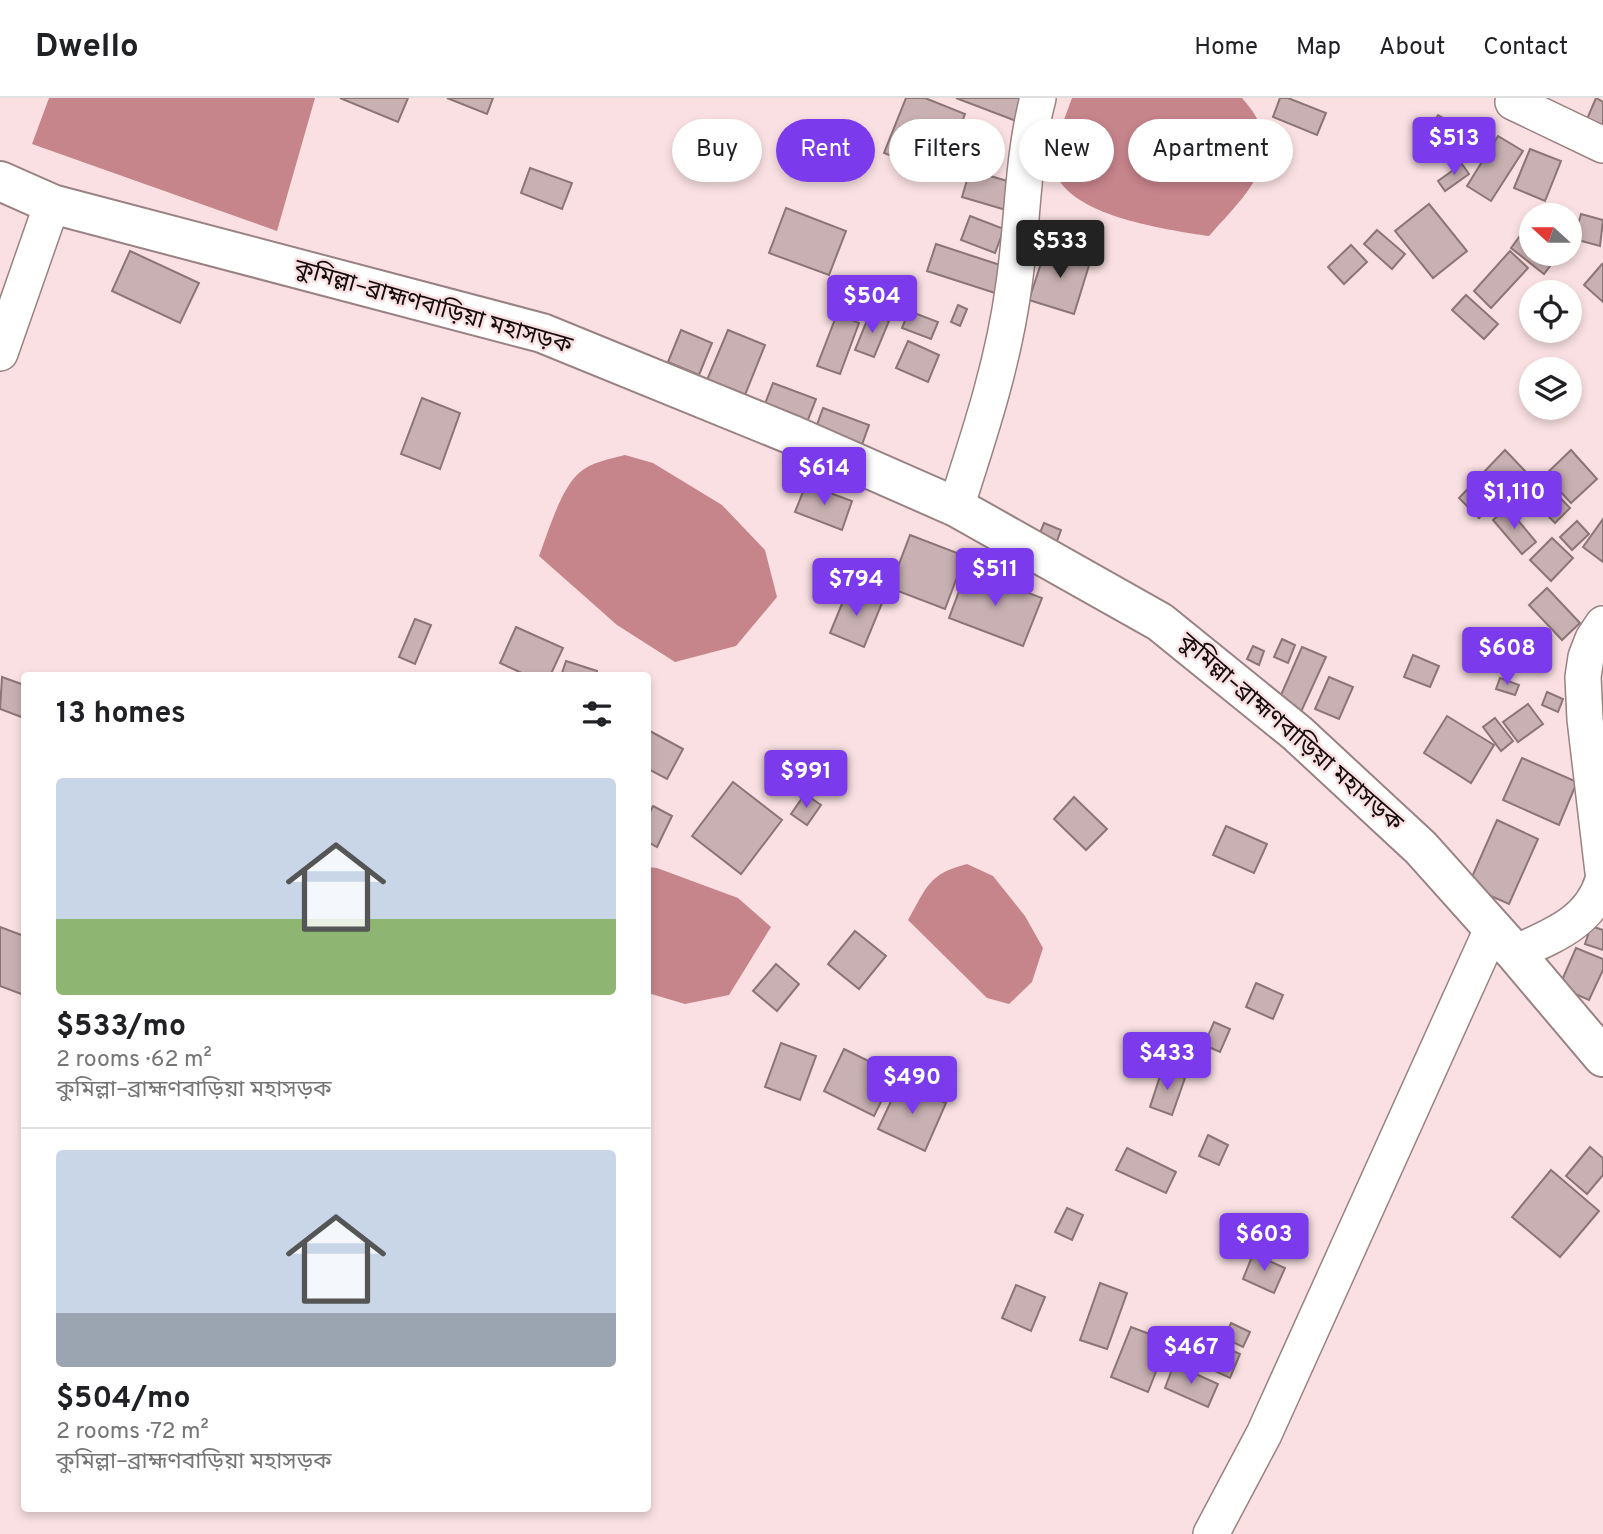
<!DOCTYPE html>
<html lang="en">
<head>
<meta charset="utf-8">
<style>
	:root { --surface:#fff; --page:#f6f6f6; --text:#202124; --muted:#757577; --line:#e0e0e0; --accent:#7c3aed }
	body { margin:0; font-family:Overpass,"Noto Sans Bengali",sans-serif; background:var(--page); color:var(--text); height:100vh; display:flex; flex-direction:column; font-size:26px; white-space:nowrap }
	* { box-sizing:border-box; margin:0 }
	p { font-size:23px; color:var(--muted) }
	.icon { flex:none; width:38px; height:38px; fill:none; stroke:currentColor; stroke-width:2; stroke-linecap:round; stroke-linejoin:round }
	.map { position:relative; flex:1; overflow:hidden }
	.details { position:absolute; left:21px; top:574px; width:630px; height:840px; display:flex; flex-direction:column; background:var(--surface); border-radius:7px; box-shadow:0 4px 10px #0003 }
	.details>* { flex:none }
	.top-card { position:absolute; left:672px; top:21px; width:665px; height:63px; display:flex; gap:14px }
	.needle { width:46px; rotate:291deg }
	.buttons { position:absolute; left:1519px; top:105px; display:grid; gap:14px }
	.buttons a { display:grid; place-items:center; width:63px; height:63px; border-radius:50%; background:var(--surface); box-shadow:0 4px 10px #0003; font-size:35px }
	.price { position:absolute; translate:-50% -60px; padding:0 16px; border-radius:7px; background:var(--accent); color:#fff; font-size:23px; line-height:46px; filter:drop-shadow(0 2px 4px #0008) }
	.price::after { content:''; position:absolute; left:50%; top:42px; width:21px; height:16px; margin-left:-10px; background:inherit; clip-path:polygon(0 0,100% 0,50% 100%) }
	.price.active { background:#222; color:#fff }
	ul { padding:0; list-style:none }
	li { display:grid; align-content:center; gap:14px; height:371px; padding:0 35px }
	li+li { border-top:2px solid var(--line) }
	li span { display:grid; place-items:center; height:217px; border-radius:7px; color:#555 }
	li>.icon { margin-inline-start:auto }
	span .icon { width:126px; height:126px; fill:#fffc; stroke-width:1 }
	li b { font-size:30px }
	h2 { display:flex; justify-content:space-between; align-items:center; height:84px; padding:0 35px; font-size:30px }
	.tag { padding:0 24px; border-radius:32px; background:var(--surface); box-shadow:0 4px 10px #0003; font-size:24px; line-height:63px }
	.tag.active { background:var(--accent); color:#fff }
	header { display:flex; align-items:center; gap:42px; box-sizing:border-box; height:98px; padding:0 35px; background:var(--surface); border-bottom:2px solid var(--line) }
	header strong { font-size:33px }
	nav { display:flex; gap:38px; margin-inline-start:auto; font-size:24px }
	.map>svg:first-child { display:block }
	.water { fill:#c6848b }
	.building { fill:#c9b0b2; stroke:#8c7577; stroke-width:2 }
	.lines { fill:none; stroke-linecap:round; stroke-linejoin:round }
	.street-casing { stroke:#998283; stroke-width:38 }
	.highway-casing { stroke:#998283; stroke-width:42 }
	.street { stroke:#fff; stroke-width:35 }
	.highway { stroke:#fff; stroke-width:38 }
	.labels { text-anchor:middle; dominant-baseline:central; stroke-width:5; stroke-linejoin:round; paint-order:stroke }
	.street-label { font-size:24px; fill:#140c0d; stroke:#fae0e2 }
</style>
</head>
<body>
<header>
<strong>Dwello</strong>
<nav><a>Home</a><a>Map</a><a>About</a><a>Contact</a></nav>
</header>
<div class="map">
<svg width="1603" height="1436" viewBox="0 0 1603 1436">
	<rect width="100%" height="100%" fill="#fae0e2"/>
	<g class="water">
		<polygon points="49,0 315,0 277,133 32,46"/>
		<path d="M 1072,0 L 1242,0 C 1293,56 1248,94 1209,138 C 1168,132 1086,120 1061,85 C 1056,78 1053,67 1050,60 Z"/>
		<path d="M 625,357 L 653,365 L 722,407 L 765,452 L 777,499 L 736,548 L 675,564 L 617,527 L 539,458 C 548,435 560,392 579,375 C 591,364 610,361 625,357 Z"/>
		<path d="M 967,766 L 993,778 L 1025,818 L 1043,850 L 1032,884 L 1009,906 L 987,900 L 908,822 C 927,789 928,776 967,766 Z"/>
		<polygon points="648,769 657,770 738,800 771,829 729,897 685,906 648,895"/>
	</g>
	<g class="building">
		<polygon points="340,0 408,0 398,24"/>
		<polygon points="447,0 493,0 487,16"/>
		<polygon points="906,0 925,0 965,16 941,77 884,55"/>
		<polygon points="956,0 1025,0 1016,23"/>
		<polygon points="1280,0 1288,0 1326,15 1317,37 1273,19"/>
		<polygon points="1596,0 1603,4 1603,28 1587,21"/>
		<polygon points="1438,17 1459,29 1441,61 1419,49"/>
		<polygon points="1498,38 1523,53 1491,103 1467,88"/>
		<polygon points="1530,51 1561,63 1545,103 1514,90"/>
		<polygon points="1462,66 1469,76 1445,93 1438,83"/>
		<polygon points="530,70 572,85 562,111 521,95"/>
		<polygon points="970,72 1014,85 1006,112 962,99"/>
		<polygon points="1429,106 1467,153 1433,180 1395,133"/>
		<polygon points="786,110 846,133 829,177 769,155"/>
		<polygon points="1581,116 1603,122 1600,148 1574,141"/>
		<polygon points="970,118 1004,131 995,155 961,142"/>
		<polygon points="1531,123 1531,156 1559,156 1544,176 1511,150"/>
		<polygon points="1377,132 1405,156 1392,171 1364,146"/>
		<polygon points="936,146 1003,168 995,195 927,173"/>
		<polygon points="1047,147 1091,161 1074,216 1029,202"/>
		<polygon points="1351,147 1367,164 1344,186 1328,169"/>
		<polygon points="130,153 199,185 180,225 112,193"/>
		<polygon points="1510,153 1528,170 1491,210 1474,193"/>
		<polygon points="1602,166 1603,167 1603,204 1584,187"/>
		<polygon points="867,182 900,194 890,217 858,206"/>
		<polygon points="1466,197 1498,226 1484,241 1452,212"/>
		<polygon points="958,207 967,211 960,228 951,224"/>
		<polygon points="909,213 938,224 931,241 902,230"/>
		<polygon points="870,215 889,223 874,259 855,252"/>
		<polygon points="837,216 859,225 840,276 817,268"/>
		<polygon points="681,232 712,245 699,277 668,264"/>
		<polygon points="728,232 765,247 745,297 707,282"/>
		<polygon points="908,243 939,257 928,284 896,270"/>
		<polygon points="773,285 816,301 804,332 761,316"/>
		<polygon points="422,300 460,315 440,371 401,356"/>
		<polygon points="823,310 869,327 859,355 813,338"/>
		<polygon points="1505,352 1525,373 1479,420 1459,400"/>
		<polygon points="1571,352 1597,381 1571,405 1545,377"/>
		<polygon points="1532,380 1539,387 1514,411 1507,404"/>
		<polygon points="806,386 852,403 842,432 795,414"/>
		<polygon points="1547,386 1570,410 1555,425 1532,401"/>
		<polygon points="1507,409 1536,444 1522,456 1493,422"/>
		<polygon points="1603,421 1603,464 1583,449"/>
		<polygon points="1577,423 1589,436 1572,452 1560,439"/>
		<polygon points="1044,425 1061,432 1053,454 1035,447"/>
		<polygon points="910,437 965,458 945,511 890,490"/>
		<polygon points="1552,440 1573,460 1551,483 1530,462"/>
		<polygon points="967,472 1042,500 1023,548 949,520"/>
		<polygon points="1547,490 1580,525 1562,542 1529,507"/>
		<polygon points="848,491 882,505 864,549 830,535"/>
		<polygon points="415,521 431,527 415,566 399,559"/>
		<polygon points="516,529 563,550 550,578 528,578 500,565"/>
		<polygon points="1282,541 1295,547 1288,565 1274,559"/>
		<polygon points="1499,543 1522,552 1512,577 1489,568"/>
		<polygon points="1253,548 1264,553 1259,567 1247,561"/>
		<polygon points="1302,549 1326,559 1300,616 1277,606"/>
		<polygon points="1413,557 1439,568 1430,589 1404,579"/>
		<polygon points="566,563 597,573 596,578 561,578"/>
		<polygon points="2,579 24,587 24,620 0,611"/>
		<polygon points="1329,579 1353,589 1339,621 1315,611"/>
		<polygon points="1500,580 1519,587 1515,597 1496,591"/>
		<polygon points="1547,594 1563,601 1558,614 1542,607"/>
		<polygon points="1528,606 1543,626 1518,644 1503,624"/>
		<polygon points="1447,618 1494,647 1471,685 1424,655"/>
		<polygon points="1495,620 1513,643 1501,653 1483,629"/>
		<polygon points="648,632 683,651 667,681 648,671"/>
		<polygon points="1522,660 1577,684 1559,727 1503,702"/>
		<polygon points="733,684 782,722 741,776 692,738"/>
		<polygon points="805,696 821,707 807,727 791,716"/>
		<polygon points="1074,699 1107,731 1086,752 1054,721"/>
		<polygon points="653,708 672,718 657,749 648,744 648,718"/>
		<polygon points="1497,722 1538,741 1509,806 1468,788"/>
		<polygon points="1226,728 1267,746 1254,775 1213,757"/>
		<polygon points="1591,828 1603,832 1603,852 1585,846"/>
		<polygon points="0,829 24,838 24,897 0,888"/>
		<polygon points="855,833 886,858 859,891 828,866"/>
		<polygon points="1576,850 1603,861 1603,872 1589,902 1559,889"/>
		<polygon points="776,866 799,886 777,913 753,893"/>
		<polygon points="1256,885 1283,897 1273,921 1246,909"/>
		<polygon points="1214,924 1230,931 1220,954 1204,947"/>
		<polygon points="781,945 816,958 800,1002 765,989"/>
		<polygon points="844,951 895,976 874,1018 824,993"/>
		<polygon points="1162,972 1185,980 1172,1017 1150,1009"/>
		<polygon points="900,984 946,1005 925,1053 878,1031"/>
		<polygon points="1208,1037 1228,1047 1219,1067 1199,1058"/>
		<polygon points="1590,1049 1603,1060 1603,1077 1587,1096 1566,1078"/>
		<polygon points="1127,1050 1176,1074 1166,1095 1116,1072"/>
		<polygon points="1551,1072 1599,1113 1560,1159 1512,1119"/>
		<polygon points="1067,1110 1083,1117 1072,1142 1055,1134"/>
		<polygon points="1253,1156 1285,1170 1274,1195 1243,1181"/>
		<polygon points="1100,1185 1127,1195 1107,1251 1080,1242"/>
		<polygon points="1016,1187 1045,1199 1031,1233 1002,1220"/>
		<polygon points="1231,1225 1250,1234 1243,1249 1224,1240"/>
		<polygon points="1131,1229 1168,1243 1148,1294 1111,1279"/>
		<polygon points="1199,1238 1240,1256 1230,1280 1189,1261"/>
		<polygon points="1174,1266 1218,1286 1208,1309 1165,1290"/>
	</g>
	<g class="lines">
		<g class="street-casing">
			<g id="street">
				<polyline points="1513,4 1603,47"/>
				<polyline points="0,255 52,106"/>
				<path d="M 956,409 C 980,335 1004,263 1014,186 C 1023,125 1022,60 1038,0"/>
				<polyline points="1603,526 1593,541 1586,559 1583,579 1585,621 1603,774"/>
				<path d="M 1515,855 C 1552,838 1591,824 1603,782"/>
				<polyline points="1211,1436 1264,1336 1492,831"/>
			</g>
		</g>
		<g class="highway-casing">
			<polyline id="highway" points="0,83 52,106 542,235 790,336 956,409 1160,524 1297,635 1421,750 1515,855 1603,959"/>
		</g>
		<use href="#street" class="street"/>
		<use href="#highway" class="highway"/>
	</g>
	<g class="labels">
		<g class="street-label">
			<text transform="translate(433 210) rotate(16)">কুমিল্লা–ব্রাহ্মণবাড়িয়া মহাসড়ক</text>
			<text transform="translate(1290 635) rotate(41)">কুমিল্লা–ব্রাহ্মণবাড়িয়া মহাসড়ক</text>
		</g>
	</g>
</svg>
<div class="buttons">
<a><svg class="needle" viewBox="-14 -14 28 28"><path d="M0-13l5 13h-10z" fill="#e53935"/><path d="M0 13l5-13h-10z" fill="#757577"/></svg></a>
<a><svg class="icon" aria-label="locate" viewBox="0 0 24 24"><circle cx="12" cy="12" r="6"/><path d="M12 2v4M12 18v4M2 12h4M18 12h4"/></svg></a>
<a><svg class="icon" aria-label="layers" viewBox="0 0 24 24"><path d="M12 4l9 5-9 5-9-5zM3 14l9 5 9-5"/></svg></a>
</div>
<b class="price" style="left:1454px;top:79px">$513</b>
<b class="price active" style="left:1060px;top:182px">$533</b>
<b class="price" style="left:872px;top:237px">$504</b>
<b class="price" style="left:824px;top:409px">$614</b>
<b class="price" style="left:1514px;top:433px">$1,110</b>
<b class="price" style="left:995px;top:510px">$511</b>
<b class="price" style="left:856px;top:520px">$794</b>
<b class="price" style="left:1507px;top:589px">$608</b>
<b class="price" style="left:806px;top:712px">$991</b>
<b class="price" style="left:1167px;top:994px">$433</b>
<b class="price" style="left:912px;top:1018px">$490</b>
<b class="price" style="left:1264px;top:1175px">$603</b>
<b class="price" style="left:1191px;top:1288px">$467</b>
<div class="top-card">
<a class="tag">Buy</a>
<a class="tag active">Rent</a>
<a class="tag">Filters</a>
<a class="tag">New</a>
<a class="tag">Apartment</a>
</div>
<section class="details">
<h2>13 homes<svg class="icon" aria-label="filters" viewBox="0 0 24 24"><path d="M4 7h16M4 17h16"/><circle cx="9" cy="7" r="2"/><circle cx="15" cy="17" r="2"/></svg></h2>
<ul>
<li><span style="background:linear-gradient(#c9d6e8 65%,#8fb573 0)"><svg class="icon" aria-label="home" viewBox="0 0 24 24"><path d="M3 11l9-7 9 7M6 9v11h12V9"/></svg></span><div><b>$533/mo</b><p>2 rooms · 62 m²</p><p>কুমিল্লা–ব্রাহ্মণবাড়িয়া মহাসড়ক</p></div></li>
<li><span style="background:linear-gradient(#c9d6e8 75%,#9aa5b1 0)"><svg class="icon" aria-label="home" viewBox="0 0 24 24"><path d="M3 11l9-7 9 7M6 9v11h12V9"/></svg></span><div><b>$504/mo</b><p>2 rooms · 72 m²</p><p>কুমিল্লা–ব্রাহ্মণবাড়িয়া মহাসড়ক</p></div></li>
</ul>
</section>
</div>
</body>
</html>
